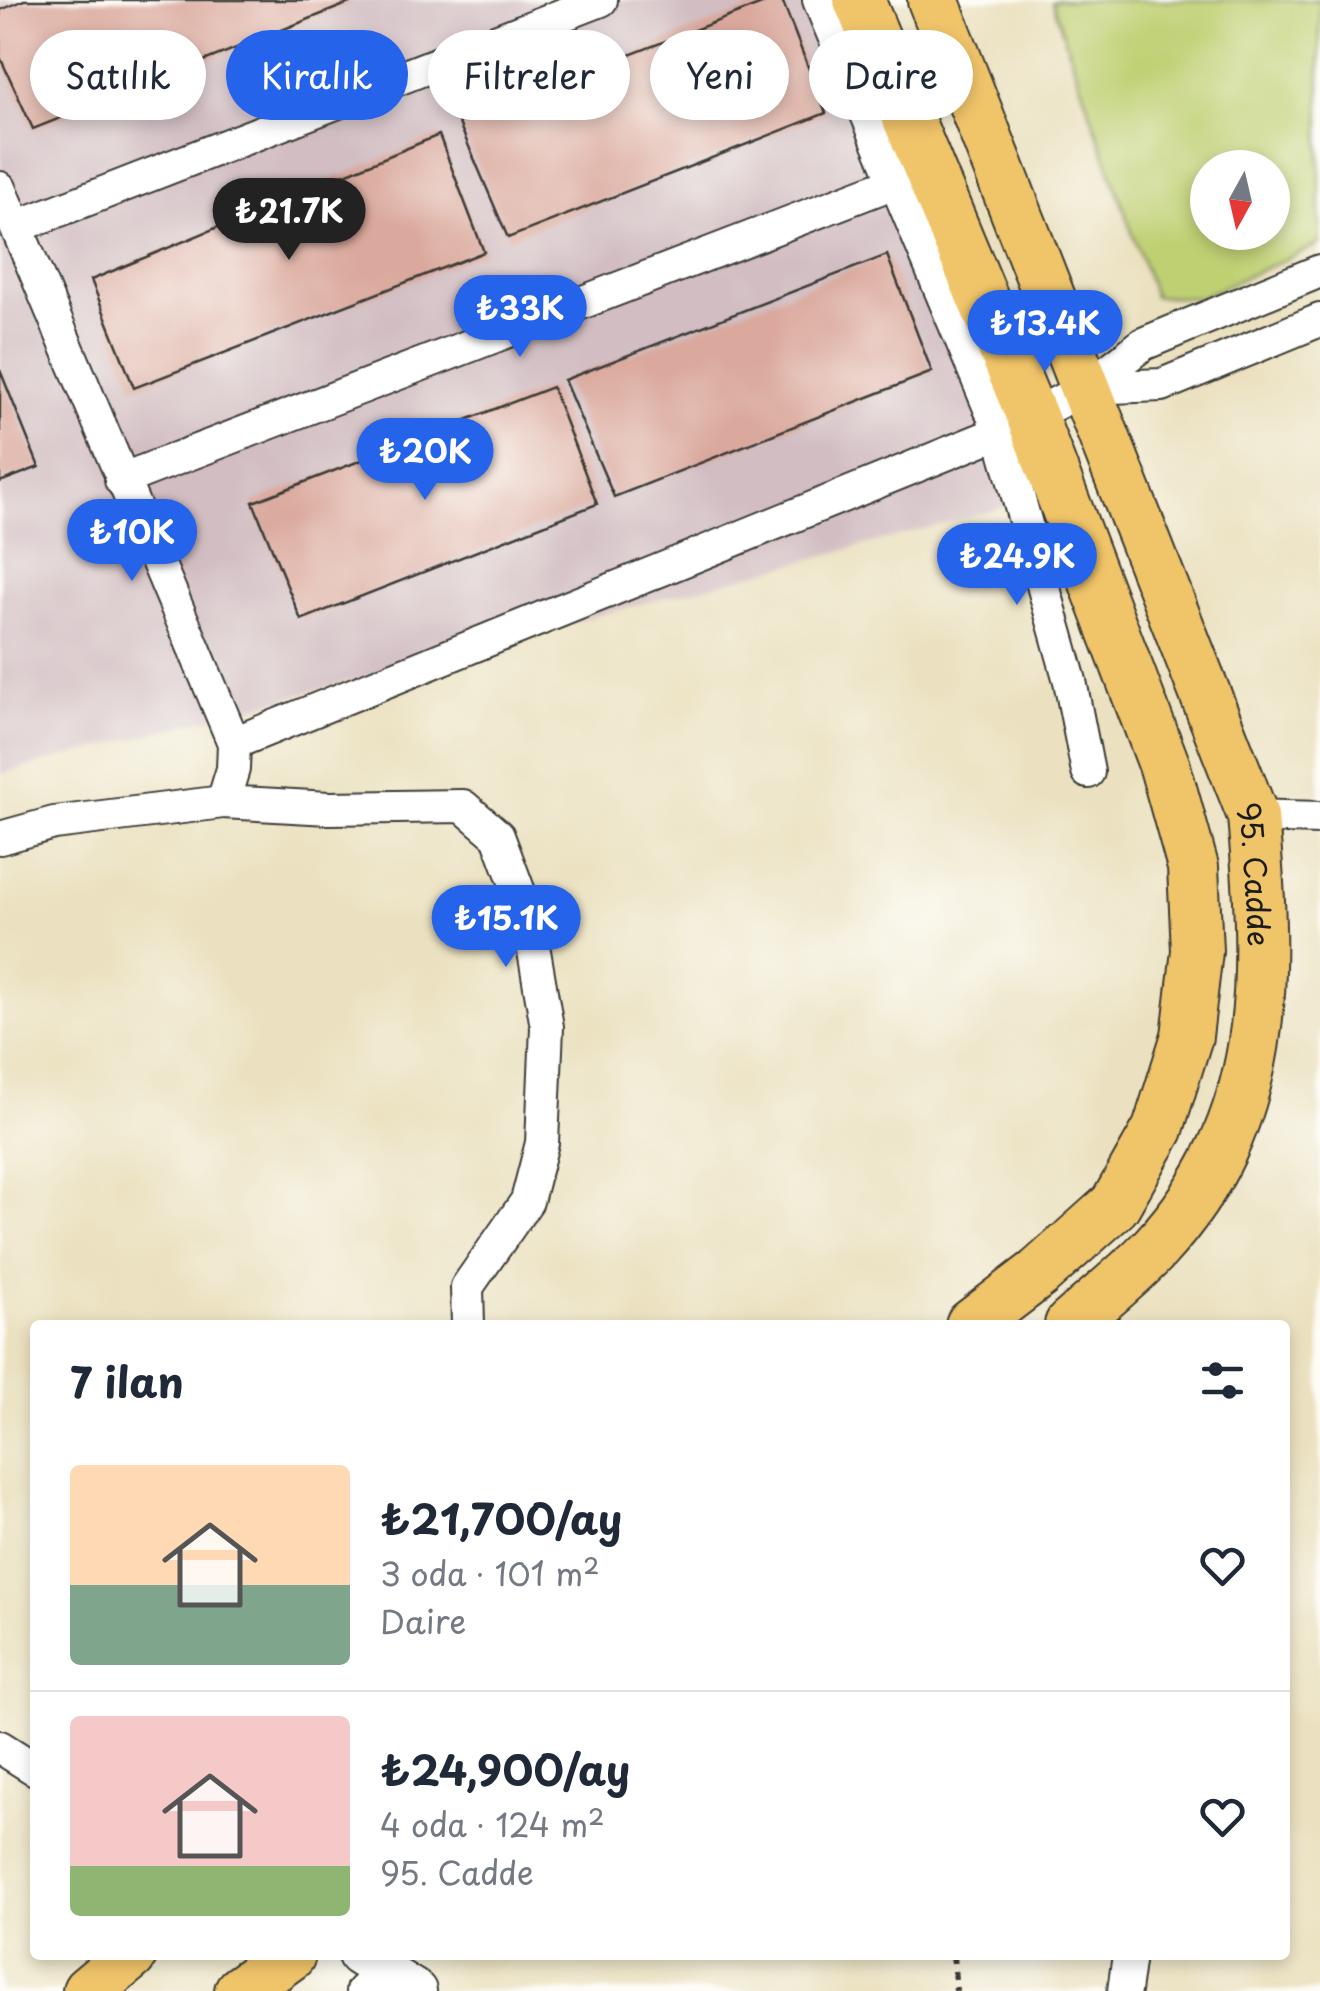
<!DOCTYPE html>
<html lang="tr">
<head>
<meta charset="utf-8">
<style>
	:root { --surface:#fff; --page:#f2f2f3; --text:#1f2937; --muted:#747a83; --line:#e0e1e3; --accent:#2563eb }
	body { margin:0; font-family:"Playpen Sans",sans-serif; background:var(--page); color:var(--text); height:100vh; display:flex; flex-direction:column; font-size:38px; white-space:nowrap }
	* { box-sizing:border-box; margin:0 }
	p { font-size:32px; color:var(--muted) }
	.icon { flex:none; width:55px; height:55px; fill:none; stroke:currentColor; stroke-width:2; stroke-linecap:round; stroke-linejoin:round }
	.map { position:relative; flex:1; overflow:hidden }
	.side { position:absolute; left:30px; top:1320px; width:1260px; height:640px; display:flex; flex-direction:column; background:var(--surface); border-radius:10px; box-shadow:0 5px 15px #0003 }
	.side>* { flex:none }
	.hud { position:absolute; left:30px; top:30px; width:1260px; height:90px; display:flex; gap:20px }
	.needle { width:65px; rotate:188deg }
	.controls { position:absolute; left:1190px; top:150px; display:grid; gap:20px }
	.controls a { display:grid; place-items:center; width:100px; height:100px; border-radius:50%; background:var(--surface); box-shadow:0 5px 15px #0003; font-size:50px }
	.price { position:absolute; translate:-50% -85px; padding:0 22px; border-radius:35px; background:var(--accent); color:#fff; font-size:32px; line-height:65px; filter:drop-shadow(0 2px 5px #0008) }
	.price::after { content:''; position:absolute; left:50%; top:60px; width:30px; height:22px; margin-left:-15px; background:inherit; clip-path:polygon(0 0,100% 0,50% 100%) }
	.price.on { background:#222; color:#fff }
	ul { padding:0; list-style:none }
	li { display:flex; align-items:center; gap:30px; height:250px; padding:0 40px }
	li+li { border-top:2px solid var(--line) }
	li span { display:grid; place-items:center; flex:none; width:280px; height:200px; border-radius:10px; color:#555 }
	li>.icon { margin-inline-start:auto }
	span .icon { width:120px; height:120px; fill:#fffc; stroke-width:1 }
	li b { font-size:42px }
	h2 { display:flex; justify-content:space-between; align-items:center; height:120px; padding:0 40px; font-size:42px }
	.pill { padding:0 35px; border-radius:45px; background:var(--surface); box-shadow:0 5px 15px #0003; font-size:35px; line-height:90px }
	.pill.on { background:var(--accent); color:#fff }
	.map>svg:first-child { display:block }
	.industrial { fill:#d2bec2 }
	.green { fill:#bfd073; stroke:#6e7648; stroke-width:2.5; fill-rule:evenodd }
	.building { fill:#daa89c }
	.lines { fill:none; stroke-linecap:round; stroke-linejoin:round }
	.minor-casing { stroke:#3b3a35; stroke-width:36 }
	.tertiary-casing { stroke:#3b3a35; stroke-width:44 }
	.primary-casing { stroke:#3b3a35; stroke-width:54 }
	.path { stroke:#3b3a35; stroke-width:6; stroke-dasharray:8 8; stroke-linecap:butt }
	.minor { stroke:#fff; stroke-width:32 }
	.tertiary { stroke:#fff; stroke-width:40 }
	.primary { stroke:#f0c469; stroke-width:50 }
	.labels { text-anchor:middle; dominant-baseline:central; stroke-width:8; stroke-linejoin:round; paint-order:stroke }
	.street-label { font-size:30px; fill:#1c1c1c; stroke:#fdfcf7 }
</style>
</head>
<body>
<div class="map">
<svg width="1320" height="1991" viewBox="0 0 1320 1991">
	<rect width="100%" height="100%" fill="#fdfcf7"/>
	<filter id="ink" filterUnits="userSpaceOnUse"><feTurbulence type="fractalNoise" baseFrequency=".01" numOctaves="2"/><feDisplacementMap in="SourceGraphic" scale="20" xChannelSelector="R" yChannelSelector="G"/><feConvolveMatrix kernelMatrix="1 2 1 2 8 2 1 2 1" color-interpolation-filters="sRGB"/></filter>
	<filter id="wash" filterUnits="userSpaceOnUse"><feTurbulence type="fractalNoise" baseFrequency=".0048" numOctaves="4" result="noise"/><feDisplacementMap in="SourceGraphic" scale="40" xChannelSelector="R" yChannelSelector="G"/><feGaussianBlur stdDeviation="2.25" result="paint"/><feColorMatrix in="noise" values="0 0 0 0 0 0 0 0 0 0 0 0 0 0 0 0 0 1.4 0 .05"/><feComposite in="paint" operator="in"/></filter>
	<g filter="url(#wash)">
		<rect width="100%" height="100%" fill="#ebe1c0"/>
		<polygon class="industrial" points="0,0 838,0 1041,498 0,774"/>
		<path class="green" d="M 1058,0 L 1320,0 L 1320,244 L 1198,298 L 1154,296 L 1052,2 ZM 1208,168 L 1272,168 L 1272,232 L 1208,232 Z"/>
		<g id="blocks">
			<g class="building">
				<polygon points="24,0 357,0 33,129 0,57 0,10"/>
				<polygon points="772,0 782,0 826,113 508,238 458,121"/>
				<polygon points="439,135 484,252 134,388 91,280"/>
				<polygon points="887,255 932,372 614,497 564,380"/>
				<polygon points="0,370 39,467 0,482"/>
				<polygon points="552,387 597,504 301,620 253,502"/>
			</g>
		</g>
	</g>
	<g filter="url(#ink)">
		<use href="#blocks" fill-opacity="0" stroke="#3b3a35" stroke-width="2.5"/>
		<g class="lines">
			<g class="minor-casing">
				<g id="minor">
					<polyline points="819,0 1000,432 1086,388 1143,344 1320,271"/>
					<polyline points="0,188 234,743 233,769 223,802 54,823 0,838"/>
					<polyline points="16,227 601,0"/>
					<polyline points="1086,388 1162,385 1320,320"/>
					<polyline points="121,480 895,182"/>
					<polyline points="234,743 1000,432 1070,681 1088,772"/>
					<polyline points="223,802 329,808 463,806 498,836 528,916 547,1027 542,1143 527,1201 467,1287 468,1325"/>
					<polyline points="1253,816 1320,818"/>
					<polyline points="0,1747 35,1769"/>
					<polyline points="362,1991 381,1972"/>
					<polyline points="1124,1991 1129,1955"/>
				</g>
			</g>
			<g class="tertiary-casing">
				<polyline id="tertiary" points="358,1955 416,1991"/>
			</g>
			<g class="primary-casing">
				<g id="primary">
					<polyline points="859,0 1032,417 1165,767 1193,867 1197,951 1187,1036 1158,1129 1115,1205 1039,1273 971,1325"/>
					<path id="s1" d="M 933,0 L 1253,816 C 1267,978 1273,1120 1155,1248 C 1129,1276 1098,1300 1070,1325"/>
					<polyline points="88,1991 131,1955"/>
					<polyline points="240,1991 290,1955"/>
				</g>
			</g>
			<polyline class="path" points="953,1955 956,1991"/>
			<use href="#minor" class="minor"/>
			<use href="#tertiary" class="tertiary"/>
			<use href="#primary" class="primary"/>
		</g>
	</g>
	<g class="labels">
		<g class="street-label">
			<text stroke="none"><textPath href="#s1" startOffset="935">95. Cadde</textPath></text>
		</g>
	</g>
</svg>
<div class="controls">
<a><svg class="needle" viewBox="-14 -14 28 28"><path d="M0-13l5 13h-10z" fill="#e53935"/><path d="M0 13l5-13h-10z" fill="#747a83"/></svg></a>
</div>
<b class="price on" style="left:289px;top:263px">₺21.7K</b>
<b class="price" style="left:520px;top:360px">₺33K</b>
<b class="price" style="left:1045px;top:375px">₺13.4K</b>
<b class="price" style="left:425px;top:503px">₺20K</b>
<b class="price" style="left:132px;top:584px">₺10K</b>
<b class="price" style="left:1017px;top:608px">₺24.9K</b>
<b class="price" style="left:506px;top:970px">₺15.1K</b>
<div class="hud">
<a class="pill">Satılık</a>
<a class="pill on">Kiralık</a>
<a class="pill">Filtreler</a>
<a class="pill">Yeni</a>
<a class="pill">Daire</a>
</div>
<section class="side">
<h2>7 ilan<svg class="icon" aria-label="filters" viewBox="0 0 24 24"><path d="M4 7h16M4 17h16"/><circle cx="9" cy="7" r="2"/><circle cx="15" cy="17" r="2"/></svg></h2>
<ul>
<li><span style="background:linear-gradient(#ffd9b3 60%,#7fa58c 0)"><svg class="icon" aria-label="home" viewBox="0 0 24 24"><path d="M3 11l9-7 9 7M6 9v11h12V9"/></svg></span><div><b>₺21,700/ay</b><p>3 oda · 101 m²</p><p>Daire</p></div><svg class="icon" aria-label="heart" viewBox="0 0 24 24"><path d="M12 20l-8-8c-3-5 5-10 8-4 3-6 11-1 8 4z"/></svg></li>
<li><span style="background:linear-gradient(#f6c9c9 75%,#8fb573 0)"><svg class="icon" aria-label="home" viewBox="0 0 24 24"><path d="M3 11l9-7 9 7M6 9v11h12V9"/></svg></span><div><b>₺24,900/ay</b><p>4 oda · 124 m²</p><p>95. Cadde</p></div><svg class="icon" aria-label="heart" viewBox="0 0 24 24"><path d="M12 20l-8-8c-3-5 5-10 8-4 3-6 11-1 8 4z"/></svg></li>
</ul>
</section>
</div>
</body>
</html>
